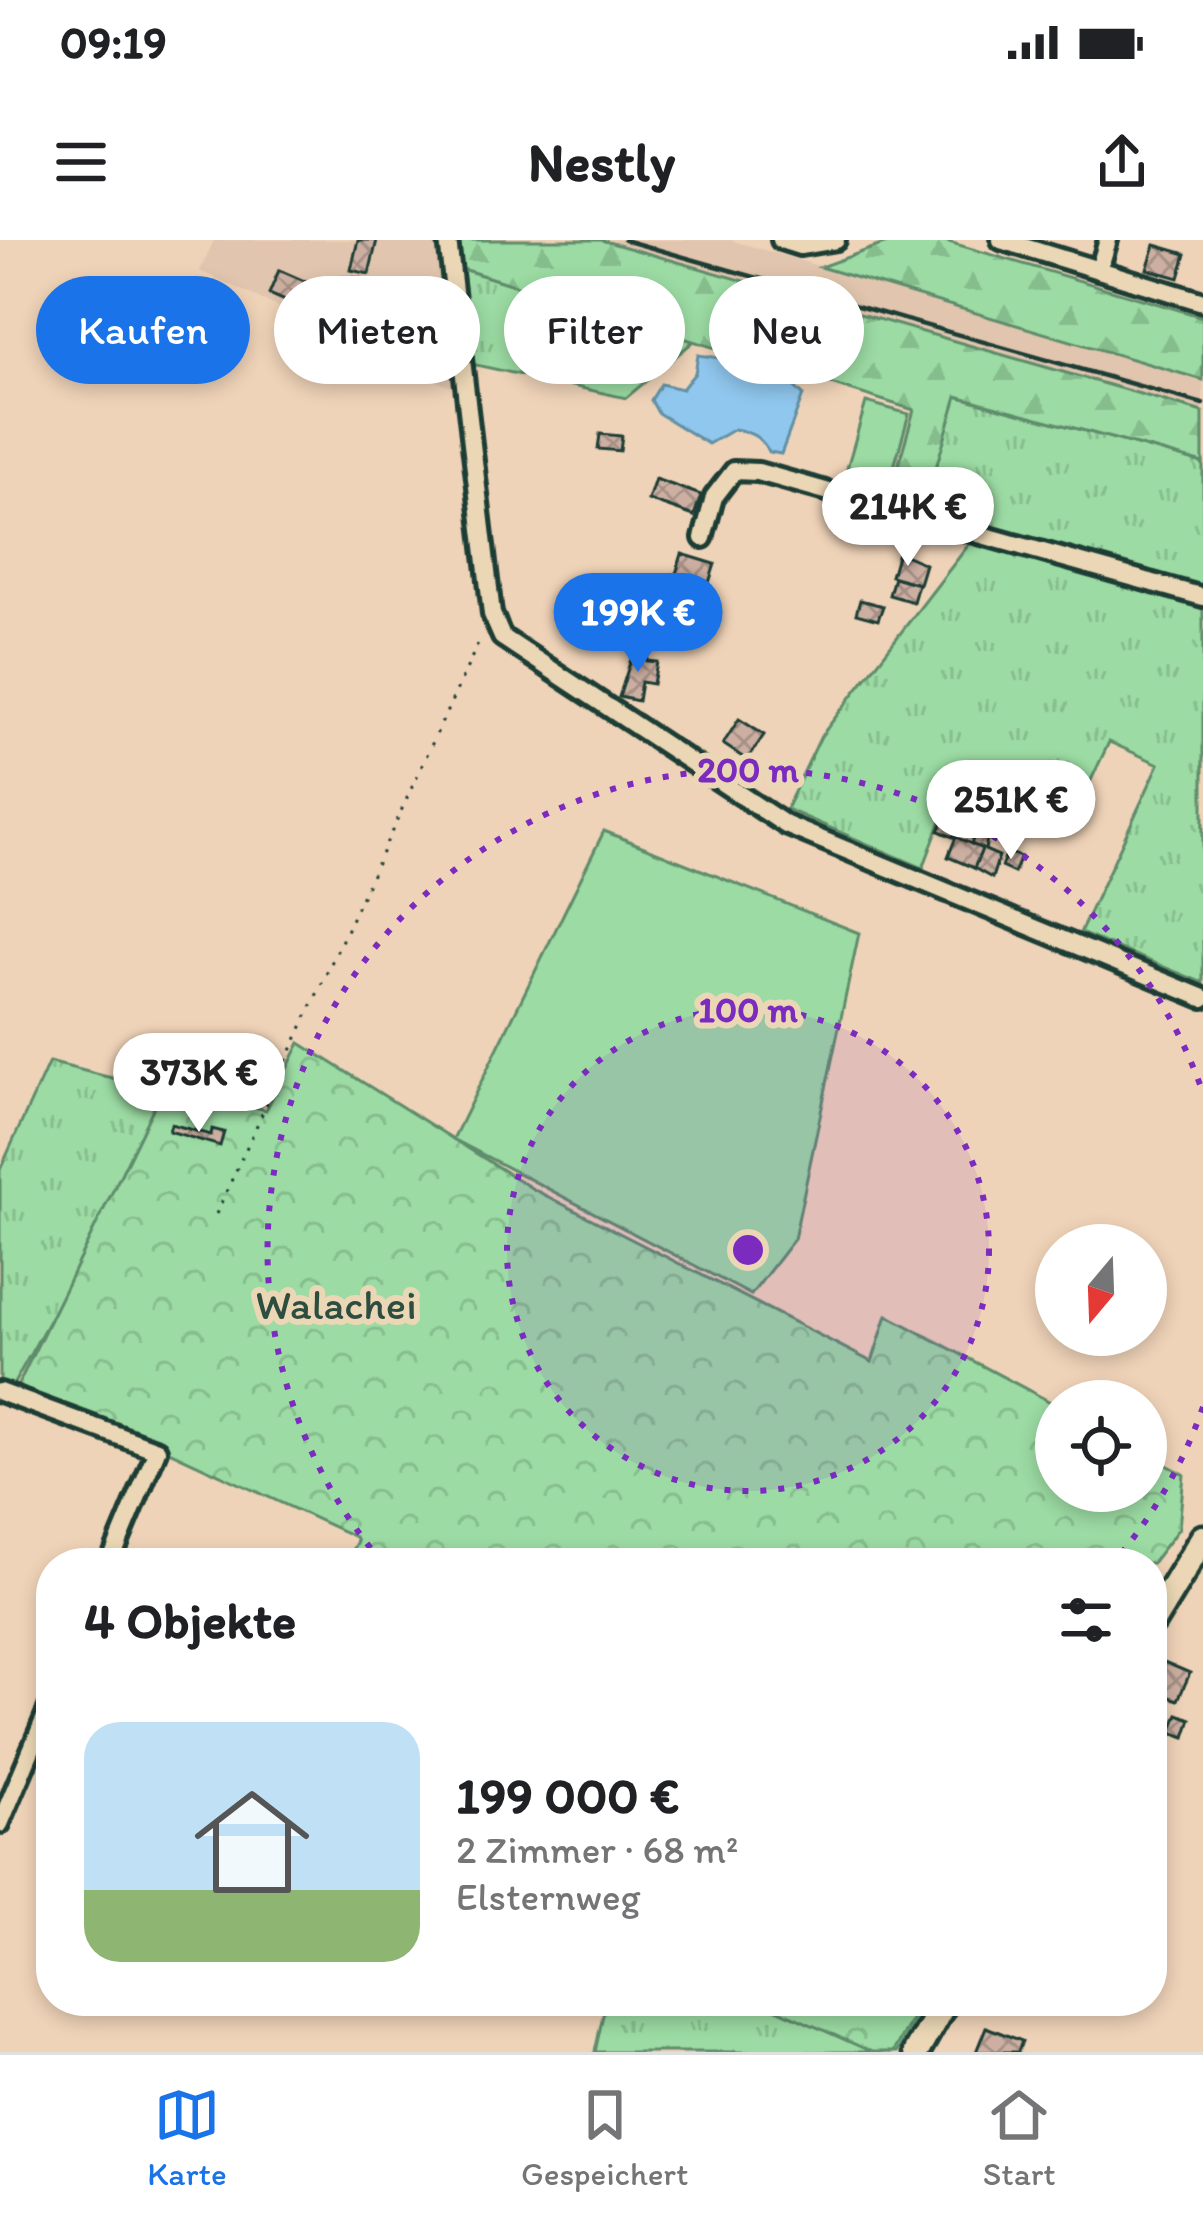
<!DOCTYPE html>
<html lang="de">
<head>
<meta charset="utf-8">
<style>
	:root { --surface:#fff; --page:#f6f6f6; --text:#202124; --muted:#757577; --line:#e0e0e0; --accent:#1a73e8 }
	body { margin:0; font-family:Itim,sans-serif; background:var(--page); color:var(--text); height:100vh; display:flex; flex-direction:column; font-size:45px; white-space:nowrap }
	* { box-sizing:border-box; margin:0 }
	p { font-size:39px; color:var(--muted) }
	.icon { flex:none; width:66px; height:66px; fill:none; stroke:currentColor; stroke-width:2; stroke-linecap:round; stroke-linejoin:round }
	.map { position:relative; flex:1; overflow:hidden }
	.side { position:absolute; left:36px; top:1308px; width:1131px; height:468px; display:flex; flex-direction:column; background:var(--surface); border-radius:48px; box-shadow:0 6px 18px #0003 }
	.side>* { flex:none }
	.hud { position:absolute; left:36px; top:36px; width:1131px; height:108px; display:flex; gap:24px }
	.needle { width:78px; rotate:199deg }
	.fabs { position:absolute; left:1035px; top:984px; display:grid; gap:24px }
	.fabs a { display:grid; place-items:center; width:132px; height:132px; border-radius:50%; background:var(--surface); box-shadow:0 6px 18px #0003; font-size:60px }
	.price { position:absolute; translate:-50% -102px; padding:0 27px; border-radius:42px; background:#fff; color:#222; font-size:39px; line-height:78px; filter:drop-shadow(0 3px 6px #0008) }
	.price::after { content:''; position:absolute; left:50%; top:72px; width:36px; height:27px; margin-left:-18px; background:inherit; clip-path:polygon(0 0,100% 0,50% 100%) }
	.price.selected { background:var(--accent); color:#fff }
	ul { padding:0; list-style:none }
	li { display:flex; align-items:center; gap:36px; height:300px; padding:0 48px }
	li span { display:grid; place-items:center; flex:none; width:336px; height:240px; border-radius:36px; color:#555 }
	li>.icon { margin-inline-start:auto }
	span .icon { width:144px; height:144px; fill:#fffc; stroke-width:1 }
	li b { font-size:51px }
	h2 { display:flex; justify-content:space-between; align-items:center; height:144px; padding:0 48px; font-size:51px }
	.tag { padding:0 42px; border-radius:54px; background:var(--surface); box-shadow:0 6px 18px #0003; font-size:42px; line-height:108px }
	.tag.selected { background:var(--accent); color:#fff }
	.status { display:flex; justify-content:space-between; align-items:center; height:84px; padding:0 60px; background:var(--surface); direction:ltr }
	.status svg { height:33px; fill:currentColor }
	header { display:flex; justify-content:space-between; align-items:center; height:156px; padding:0 48px; background:var(--surface); font-size:54px; font-weight:800 }
	.dock { display:flex; justify-content:space-around; align-items:center; height:168px; border-top:3px solid var(--line); background:var(--surface); font-size:33px; color:var(--muted) }
	.dock a { display:grid; justify-items:center; gap:6px }
	.dock .selected { color:var(--accent) }
	.map>svg:first-child { display:block }
	.built { fill:#e1c5ae }
	.grass { fill:url(#grass-tufts); stroke:#5e8c6c; stroke-width:3 }
	.forest { fill:url(#forest-firs); stroke:#5e8c6c; stroke-width:3 }
	.park { fill:url(#park-crowns); stroke:#5e8c6c; stroke-width:3 }
	.pitch { fill:#9cdba3; stroke:#5e8c6c; stroke-width:3 }
	.water { fill:#90c7ee; stroke:#6390a4; stroke-width:3 }
	.building { fill:url(#building-cross-hatch); stroke:#1f3d34; stroke-width:3 }
	.lines { fill:none; stroke-linecap:round; stroke-linejoin:round }
	.lane-casing { stroke:#1f3d34; stroke-width:16 }
	.street-casing { stroke:#1f3d34; stroke-width:26 }
	.secondary-casing { stroke:#1f3d34; stroke-width:33 }
	.path { stroke:#1f3d34; stroke-width:3; stroke-dasharray:3 9; stroke-linecap:butt }
	.lane { stroke:#ebd7b5; stroke-width:8 }
	.street { stroke:#ebd7b5; stroke-width:16 }
	.secondary { stroke:#ebd7b5; stroke-width:24 }
	.rail { stroke:#1f3d34; stroke-width:4.5 }
	.ring { fill:none; stroke:#7b2cbf; stroke-width:6; stroke-dasharray:6 12 }
	.labels { text-anchor:middle; dominant-baseline:central; stroke-width:12; stroke-linejoin:round; paint-order:stroke }
	.park-label { font-size:42px; fill:#2c4d3f; stroke:#ebd7b5 }
	.centre { fill:#7b2cbf; stroke:#ebd7b5; stroke-width:6 }
	.ring-label { font-size:36px; text-anchor:middle; font-weight:bold; fill:#7b2cbf; stroke:#ebd7b5; stroke-width:12; stroke-linejoin:round; paint-order:stroke }
</style>
</head>
<body>
<div class="status"><b>09:19</b><svg viewBox="0 0 49 12"><path d="M0 12V9h3v3zM5 12V6h3v6zM10 12V3h3v9zM15 12V0h3v12zM26 1h20v11H26zM47 4h2v5h-2z"/></svg></div>
<header><svg class="icon" aria-label="menu" viewBox="0 0 24 24"><path d="M4 6h16M4 12h16M4 18h16"/></svg>Nestly<svg class="icon" aria-label="share" viewBox="0 0 24 24"><path d="M12 15V3M7 8l5-5 5 5M5 13v7h14v-7"/></svg></header>
<div class="map">
<svg width="1203" height="1812" viewBox="0 0 1203 1812">
	<defs>
		<pattern id="grass-tufts" width="24" height="20" patternUnits="userSpaceOnUse" patternTransform="scale(3)"><rect width="24" height="20" fill="#9cdba3"/><path d="M3 7l-1-3M5 7V3M7 7l1-3M15 17l-1-3M17 17v-4M19 17l1-3" fill="none" stroke="#86bd8d"/></pattern>
		<pattern id="forest-firs" width="22" height="20" patternUnits="userSpaceOnUse" patternTransform="scale(3)"><rect width="22" height="20" fill="#9cdba3"/><path d="M5 1l3.5 6h-7zM16 11l3.5 6h-7z" fill="#86bd8d"/></pattern>
		<pattern id="park-crowns" width="20" height="18" patternUnits="userSpaceOnUse" patternTransform="scale(3)"><rect width="20" height="18" fill="#9cdba3"/><path d="M2 6a3 3 0 1 1 6 0M12 15a3 3 0 1 1 6 0" fill="none" stroke="#86bd8d"/></pattern>
		<pattern id="building-cross-hatch" width="8" height="8" patternUnits="userSpaceOnUse" patternTransform="scale(3)"><rect width="8" height="8" fill="#cdafa2"/><path d="M0 0l8 8M0 8l8-8" fill="none" stroke="#a69085"/></pattern>
	</defs>
	<rect width="100%" height="100%" fill="#efd3b8"/>
	<filter id="ink" filterUnits="userSpaceOnUse"><feTurbulence type="fractalNoise" baseFrequency=".00833" numOctaves="2"/><feDisplacementMap in="SourceGraphic" scale="24" xChannelSelector="R" yChannelSelector="G"/><feConvolveMatrix kernelMatrix="1 2 1 2 8 2 1 2 1" color-interpolation-filters="sRGB"/></filter>
	<g filter="url(#ink)">
		<g class="built">
			<polygon points="214,0 435,0 453,148 200,31"/>
			<polygon points="601,0 730,0 1203,140 1203,172"/>
		</g>
		<g class="grass">
			<polygon points="456,27 694,101 626,158 467,123"/>
			<polygon points="956,156 1203,223 1203,348 924,268"/>
			<polygon points="973,299 1203,364 1203,743 1080,693 1159,524 1109,502 1071,583 958,536 923,628 786,569 821,496"/>
			<polygon points="49,822 175,854 12,1147 0,1144 0,930"/>
			<polygon points="606,1761 924,1761 897,1812 595,1812"/>
		</g>
		<g class="forest">
			<polygon points="453,0 601,0 1203,172 1203,223 957,156 924,268 889,258 914,170 456,27"/>
			<polygon points="895,0 942,0 1203,77 1203,140 820,27"/>
		</g>
		<g class="park">
			<polygon points="300,803 533,949 872,1122 887,1075 1056,1165 1056,1251 1146,1251 1146,1214 1184,1234 1179,1288 1152,1323 345,1323 357,1301 355,1297 132,1194 16,1149 165,844 266,870"/>
			<polygon points="759,1761 921,1761 893,1812 872,1812"/>
		</g>
		<g class="pitch">
			<polygon points="866,162 909,174 886,255 843,242"/>
			<polygon points="604,591 859,693 794,999 751,1055 453,899"/>
		</g>
		<path class="water" d="M 698,115 C 739,121 774,123 803,155 L 781,214 L 769,212 C 761,197 751,192 734,189 L 708,204 L 658,173 L 651,160 L 661,144 L 682,149 L 695,133 Z"/>
		<g class="building">
			<polygon points="358,0 377,0 369,34 351,30"/>
			<polygon points="1155,5 1186,14 1179,38 1147,29"/>
			<polygon points="279,30 323,49 313,73 269,54"/>
			<polygon points="600,194 622,196 620,211 598,209"/>
			<polygon points="655,239 701,255 694,276 648,260"/>
			<polygon points="898,312 925,324 919,344 891,336"/>
			<polygon points="682,314 715,324 706,352 692,348 689,357 671,350"/>
			<polygon points="894,337 918,344 913,362 889,355"/>
			<polygon points="692,348 706,352 696,383 664,374 671,350 689,357"/>
			<polygon points="627,350 667,362 664,374 654,371 652,377 622,368"/>
			<polygon points="860,360 883,366 878,380 856,374"/>
			<polygon points="630,384 648,389 645,401 627,396"/>
			<polygon points="634,410 648,412 647,421 657,422 653,444 641,442 638,461 619,457"/>
			<polygon points="739,479 764,495 747,520 723,504"/>
			<polygon points="945,577 959,583 953,597 939,591"/>
			<polygon points="975,594 987,599 985,610 999,616 992,638 974,628 982,609 971,604"/>
			<polygon points="956,597 982,609 974,628 948,617"/>
			<polygon points="1007,612 1021,617 1014,633 1001,627"/>
			<polygon points="171,884 211,895 212,889 224,892 220,906 169,891"/>
			<polygon points="1164,1422 1190,1433 1178,1460 1152,1451 1152,1430 1159,1434"/>
			<polygon points="1178,1474 1191,1479 1185,1497 1171,1492"/>
			<polygon points="986,1787 1022,1801 1018,1812 976,1812"/>
		</g>
		<g class="lines">
			<g class="lane-casing">
				<path id="lane" d="M 328,53 L 337,44 C 378,38 414,76 456,78"/>
			</g>
			<g class="street-casing">
				<g id="street">
					<polyline points="448,0 492,374 502,397 786,585 1203,758"/>
					<polyline points="781,0 800,6 836,0"/>
					<polyline points="1001,0 1203,62"/>
					<polyline points="1099,30 1108,0"/>
					<polyline points="703,298 714,257 734,231 758,232 1203,357"/>
					<polyline points="0,1152 157,1210 110,1323"/>
					<polyline points="0,1584 51,1463"/>
				</g>
			</g>
			<g class="secondary-casing">
				<g id="secondary">
					<polyline points="1152,1382 1203,1298"/>
					<polyline points="916,1812 945,1761"/>
				</g>
			</g>
			<polyline class="path" points="216,974 481,397"/>
			<use href="#lane" class="lane"/>
			<use href="#street" class="street"/>
			<use href="#secondary" class="secondary"/>
			<polyline class="rail" points="624,0 1203,164"/>
		</g>
	</g>
	<circle cx="748" cy="1010" r="241" fill="#7b2cbf" fill-opacity=".12"/>
	<g class="ring">
		<circle cx="748" cy="1010" r="241"/>
		<path d="M1203 1167A481 481 0 0 1 1114 1322M382 1322A481 481 0 1 1 1203 853"/>
	</g>
	<g class="labels">
		<g class="park-label">
			<text x="336" y="1064">Walachei</text>
		</g>
	</g>
	<circle cx="748" cy="1010" r="18" class="centre"/>
	<g class="ring-label">
		<text x="748" y="542">200 m</text>
		<text x="748" y="782">100 m</text>
	</g>
</svg>
<div class="fabs">
<a><svg class="needle" viewBox="-14 -14 28 28"><path d="M0-13l5 13h-10z" fill="#e53935"/><path d="M0 13l5-13h-10z" fill="#757577"/></svg></a>
<a><svg class="icon" aria-label="locate" viewBox="0 0 24 24"><circle cx="12" cy="12" r="6"/><path d="M12 2v4M12 18v4M2 12h4M18 12h4"/></svg></a>
</div>
<b class="price" style="left:908px;top:329px">214K €</b>
<b class="price selected" style="left:638px;top:435px">199K €</b>
<b class="price" style="left:1011px;top:622px">251K €</b>
<b class="price" style="left:199px;top:895px">373K €</b>
<div class="hud">
<a class="tag selected">Kaufen</a>
<a class="tag">Mieten</a>
<a class="tag">Filter</a>
<a class="tag">Neu</a>
</div>
<section class="side">
<h2>4 Objekte<svg class="icon" aria-label="filters" viewBox="0 0 24 24"><path d="M4 7h16M4 17h16"/><circle cx="9" cy="7" r="2"/><circle cx="15" cy="17" r="2"/></svg></h2>
<ul>
<li><span style="background:linear-gradient(#bfe0f5 70%,#8fb573 0)"><svg class="icon" aria-label="home" viewBox="0 0 24 24"><path d="M3 11l9-7 9 7M6 9v11h12V9"/></svg></span><div><b>199 000 €</b><p>2 Zimmer · 68 m²</p><p>Elsternweg</p></div></li>
</ul>
</section>
</div>
<nav class="dock">
<a class="selected"><svg class="icon" aria-label="map" viewBox="0 0 24 24"><path d="M3 6l6-2 6 2 6-2v14l-6 2-6-2-6 2zM9 4v14M15 6v14"/></svg>Karte</a>
<a><svg class="icon" aria-label="saved" viewBox="0 0 24 24"><path d="M7 4h10v16l-5-4-5 4z"/></svg>Gespeichert</a>
<a><svg class="icon" aria-label="home" viewBox="0 0 24 24"><path d="M3 11l9-7 9 7M6 9v11h12V9"/></svg>Start</a>
</nav>
</body>
</html>
